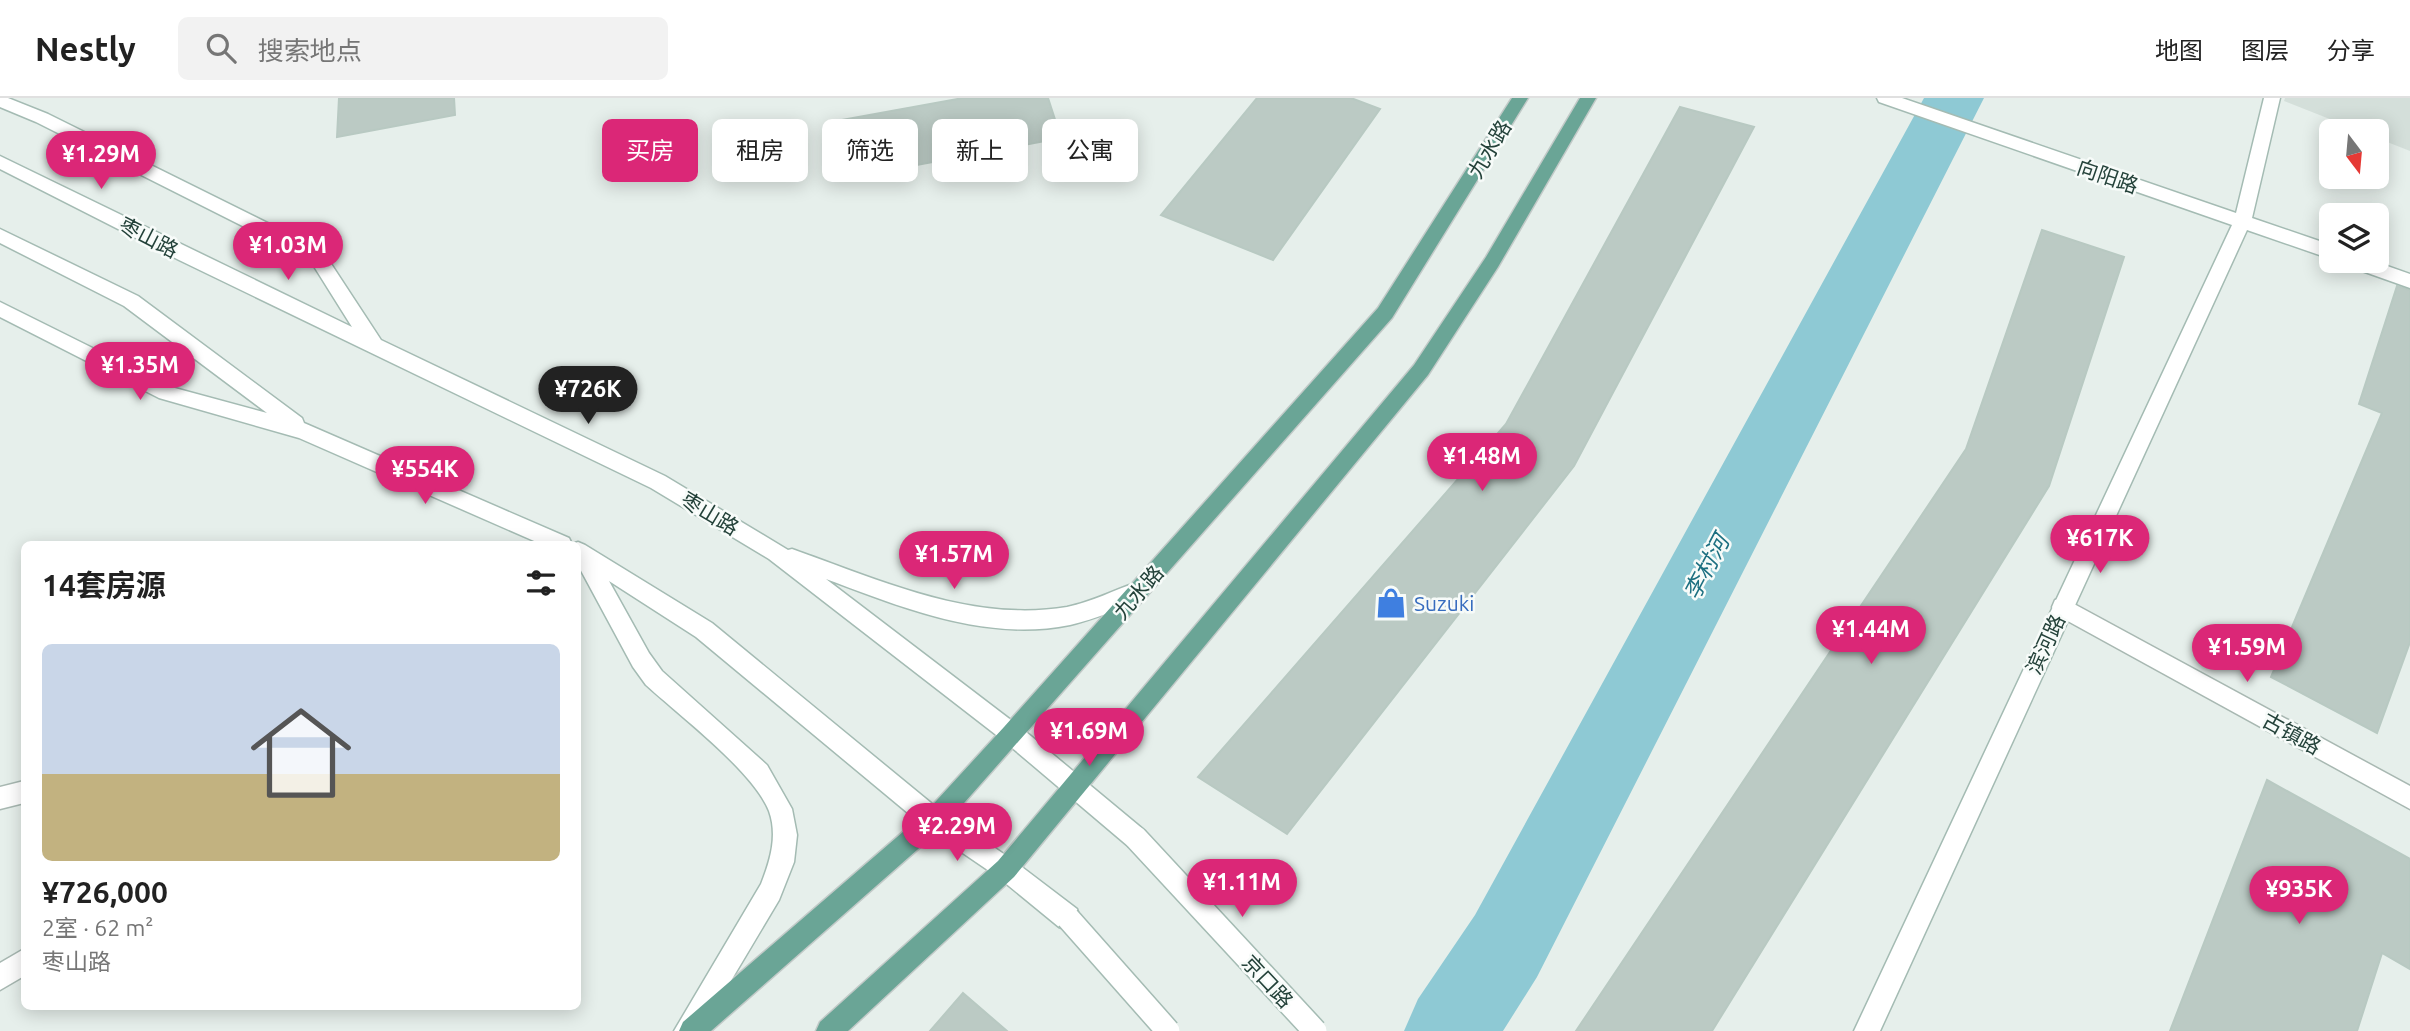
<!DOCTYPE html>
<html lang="zh">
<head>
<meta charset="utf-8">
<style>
	:root { --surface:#fff; --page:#f2f2f2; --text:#222; --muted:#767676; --line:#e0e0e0; --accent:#db2777 }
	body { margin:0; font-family:Ubuntu,"Noto Sans SC",sans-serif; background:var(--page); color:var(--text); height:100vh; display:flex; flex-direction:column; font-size:26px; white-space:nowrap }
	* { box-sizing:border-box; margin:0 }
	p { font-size:23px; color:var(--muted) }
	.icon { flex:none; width:38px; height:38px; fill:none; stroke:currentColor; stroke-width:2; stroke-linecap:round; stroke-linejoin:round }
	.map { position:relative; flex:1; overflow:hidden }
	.details { position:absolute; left:21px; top:443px; width:560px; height:469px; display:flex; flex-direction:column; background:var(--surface); border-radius:10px; box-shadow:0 4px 18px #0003 }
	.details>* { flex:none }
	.banner { position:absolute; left:602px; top:21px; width:665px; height:63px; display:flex; gap:14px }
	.needle { width:46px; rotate:164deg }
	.controls { position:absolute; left:2319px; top:21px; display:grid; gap:14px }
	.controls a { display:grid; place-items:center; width:70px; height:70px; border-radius:10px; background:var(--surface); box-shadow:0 4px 18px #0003; font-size:35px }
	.price { position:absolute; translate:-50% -60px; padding:0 16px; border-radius:24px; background:var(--accent); color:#fff; font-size:23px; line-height:46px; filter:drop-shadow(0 2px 4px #0008) }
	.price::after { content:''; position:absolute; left:50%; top:42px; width:21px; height:16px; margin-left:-10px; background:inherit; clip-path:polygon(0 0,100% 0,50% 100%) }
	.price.active { background:#222; color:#fff }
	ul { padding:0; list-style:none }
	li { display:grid; align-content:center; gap:14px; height:371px; padding:0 21px }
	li+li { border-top:2px solid var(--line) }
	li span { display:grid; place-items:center; height:217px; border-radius:10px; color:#555 }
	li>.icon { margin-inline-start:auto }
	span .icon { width:126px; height:126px; fill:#fffc; stroke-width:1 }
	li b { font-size:30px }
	h2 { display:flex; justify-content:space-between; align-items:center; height:84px; padding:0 21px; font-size:30px }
	.tag { padding:0 24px; border-radius:10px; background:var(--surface); box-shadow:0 4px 18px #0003; font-size:24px; line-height:63px }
	.tag.active { background:var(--accent); color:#fff }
	header { display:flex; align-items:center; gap:42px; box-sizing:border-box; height:98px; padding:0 35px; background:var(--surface); border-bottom:2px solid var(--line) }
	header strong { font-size:33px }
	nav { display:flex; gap:38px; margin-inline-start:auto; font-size:24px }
	.search { width:490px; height:63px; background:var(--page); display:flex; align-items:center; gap:18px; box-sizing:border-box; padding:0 24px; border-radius:10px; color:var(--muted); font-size:26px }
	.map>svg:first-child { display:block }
	.built { fill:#d4dfda }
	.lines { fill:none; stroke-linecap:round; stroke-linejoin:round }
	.river { fill:#8ec9d4; fill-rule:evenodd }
	.building { fill:#bbcac4; stroke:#b8c9c2; stroke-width:2 }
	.lane-casing { stroke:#a8b8b2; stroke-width:3 }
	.street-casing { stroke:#a8b8b2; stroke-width:3 }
	.secondary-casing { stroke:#a4bbb3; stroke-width:3 }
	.primary-casing { stroke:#c2cac8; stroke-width:3 }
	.lane { fill:#fff; fill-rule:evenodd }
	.street { fill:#fff; fill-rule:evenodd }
	.secondary { fill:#fff; fill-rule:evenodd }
	.primary { fill:#6aa596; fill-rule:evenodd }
	.secondary-bridge-casing { stroke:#a4bbb3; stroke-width:26; stroke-linecap:butt }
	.secondary-bridge { stroke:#fff; stroke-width:23 }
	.labels { text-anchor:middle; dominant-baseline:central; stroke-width:5; stroke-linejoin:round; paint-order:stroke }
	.street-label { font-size:21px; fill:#24423a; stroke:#f7fbf9 }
	.shop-label { font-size:21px; fill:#366cbe; stroke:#f7fbf9; text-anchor:start }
	.water-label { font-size:23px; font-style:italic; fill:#1c6f80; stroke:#f7fbf9 }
</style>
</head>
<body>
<header>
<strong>Nestly</strong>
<div class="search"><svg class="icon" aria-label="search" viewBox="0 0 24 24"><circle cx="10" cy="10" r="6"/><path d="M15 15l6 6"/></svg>搜索地点</div>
<nav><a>地图</a><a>图层</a><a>分享</a></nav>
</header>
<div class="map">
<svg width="2410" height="933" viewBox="0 0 2410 933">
	<rect width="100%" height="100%" fill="#e6efeb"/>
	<polygon class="built" points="2285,0 2410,0 2410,53 2377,40 2376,33 2360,33 2284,3"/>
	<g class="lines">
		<polygon class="river" points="1924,0 1984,0 1537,879 1503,933 1404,933 1418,901 1475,817"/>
	</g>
	<g class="building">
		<polygon points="339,0 454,0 455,17 337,39"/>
		<polygon points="963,0 1048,0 1061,40 847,80 836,23"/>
		<polygon points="1257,0 1351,0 1380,11 1273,162 1161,117"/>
		<polygon points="1680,9 1754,29 1574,368 1287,736 1198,679 1506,326"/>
		<polygon points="2042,132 2124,159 2049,388 1712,933 1576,933 1966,351"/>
		<polygon points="2397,188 2410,192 2410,544 2377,635 2271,579 2382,315 2359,306"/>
		<polygon points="2267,682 2410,761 2410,871 2382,855 2357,933 2170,933"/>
		<polygon points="963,895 1007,933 930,933"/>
	</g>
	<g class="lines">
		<g class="lane-casing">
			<g id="lane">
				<polygon points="24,683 24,705 0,711 0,689"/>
				<polygon points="24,851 24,878 0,892 0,865"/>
			</g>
		</g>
		<g class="street-casing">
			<polygon id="street" points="2063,500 2410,688 2410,711 2055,516 2052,509 2055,502"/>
		</g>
		<g class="secondary-casing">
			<g id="secondary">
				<path d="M 0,0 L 8,0 L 48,16 L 322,152 L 381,242 L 665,378 L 788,452 L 792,451 C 880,482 972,525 1067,509 C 1092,504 1114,492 1138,484 L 1146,486 L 1149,493 L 1146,500 C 1121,510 1096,521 1070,527 C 987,544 903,510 826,481 L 1020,629 L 1144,732 L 1148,740 L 1144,748 L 1136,751 L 1128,748 L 1004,643 L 769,461 L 651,390 L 179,162 L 0,71 L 0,58 L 352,229 L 310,162 L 36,24 L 0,9 Z"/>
				<polygon points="1877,0 1902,0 2236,115 2264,0 2280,0 2252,120 2331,147 2331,161 2247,132 1880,933 1854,933 2232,127 1879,4"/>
				<path d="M 0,131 L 138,198 L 302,320 L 304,325 L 569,440 L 572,446 L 578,444 L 585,447 L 712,525 L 942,714 L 1014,763 L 1077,811 L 1080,820 L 1077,829 L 1068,832 L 1059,829 L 998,779 L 926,730 L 696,539 L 609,483 L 649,555 L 662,573 L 767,667 L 792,711 L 797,737 L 794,764 L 779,802 L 701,933 L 674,933 L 761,786 C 770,763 778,738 769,713 C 753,673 680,618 646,587 L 633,569 L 578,467 L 578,446 L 541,446 L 299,340 L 159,300 L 0,219 L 0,204 L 171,289 L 267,315 L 124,208 L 0,145 Z"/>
				<polygon points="2345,163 2373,163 2410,176 2410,190 2348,168"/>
			</g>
		</g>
		<g class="primary-casing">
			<g id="primary">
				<polygon points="1512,0 1528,0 1392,220 942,730 711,933 679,933 683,924 926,714 1004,629 1378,210"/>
				<polygon points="1580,0 1596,0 1498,169 1428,277 1014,779 848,933 816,933 820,924 998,763 1414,267 1486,159"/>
			</g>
		</g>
		<use href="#lane" class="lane"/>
		<use href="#street" class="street"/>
		<use href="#secondary" class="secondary"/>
		<use href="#primary" class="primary"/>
		<g class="secondary-bridge-casing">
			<g id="secondary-bridge">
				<polyline points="1136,740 1315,933"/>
				<polyline points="1068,820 1168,933"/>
			</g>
		</g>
		<use href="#secondary-bridge" class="secondary-bridge"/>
	</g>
	<defs>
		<g id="shop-bare" transform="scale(2.415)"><path d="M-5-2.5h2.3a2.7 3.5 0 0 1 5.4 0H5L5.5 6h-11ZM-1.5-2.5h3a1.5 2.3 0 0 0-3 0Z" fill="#3f7fe0" stroke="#f7fbf9" stroke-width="2.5" paint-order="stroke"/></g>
	</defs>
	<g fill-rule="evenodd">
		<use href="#shop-bare" x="1391" y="505"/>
	</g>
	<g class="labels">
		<g class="street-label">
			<text transform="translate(1489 51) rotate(-59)">九水路</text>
			<text transform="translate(2108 78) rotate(19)">向阳路</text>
			<text transform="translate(149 139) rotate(27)">枣山路</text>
			<text transform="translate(710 415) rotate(31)">枣山路</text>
			<text transform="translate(1138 494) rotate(-49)">九水路</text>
			<text transform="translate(2045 546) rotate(-65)">滨河路</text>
			<text transform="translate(2292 635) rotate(29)">古镇路</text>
			<text transform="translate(1268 883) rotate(47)">京口路</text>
		</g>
		<g class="shop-label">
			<text x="1414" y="505">Suzuki</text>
		</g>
		<g class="water-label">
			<text transform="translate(1706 469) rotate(-62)">李村河</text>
		</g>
	</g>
</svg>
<div class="controls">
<a><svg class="needle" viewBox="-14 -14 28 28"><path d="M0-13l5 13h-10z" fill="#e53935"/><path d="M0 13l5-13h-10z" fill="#767676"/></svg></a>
<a><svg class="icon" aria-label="layers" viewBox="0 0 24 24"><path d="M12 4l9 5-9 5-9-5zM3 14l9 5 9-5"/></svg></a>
</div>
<b class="price" style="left:101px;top:93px">¥1.29M</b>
<b class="price" style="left:288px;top:184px">¥1.03M</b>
<b class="price" style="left:140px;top:304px">¥1.35M</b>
<b class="price active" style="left:588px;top:328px">¥726K</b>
<b class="price" style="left:1482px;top:395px">¥1.48M</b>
<b class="price" style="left:425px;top:408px">¥554K</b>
<b class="price" style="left:2100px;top:477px">¥617K</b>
<b class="price" style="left:954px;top:493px">¥1.57M</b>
<b class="price" style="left:1871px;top:568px">¥1.44M</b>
<b class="price" style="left:2247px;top:586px">¥1.59M</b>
<b class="price" style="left:1089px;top:670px">¥1.69M</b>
<b class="price" style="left:957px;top:765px">¥2.29M</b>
<b class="price" style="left:1242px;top:821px">¥1.11M</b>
<b class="price" style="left:2299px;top:828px">¥935K</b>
<div class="banner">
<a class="tag active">买房</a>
<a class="tag">租房</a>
<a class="tag">筛选</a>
<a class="tag">新上</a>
<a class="tag">公寓</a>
</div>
<section class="details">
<h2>14套房源<svg class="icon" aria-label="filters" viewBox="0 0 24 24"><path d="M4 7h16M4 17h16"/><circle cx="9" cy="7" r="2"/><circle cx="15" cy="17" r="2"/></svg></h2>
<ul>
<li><span style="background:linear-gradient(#c9d6e8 60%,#c2b280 0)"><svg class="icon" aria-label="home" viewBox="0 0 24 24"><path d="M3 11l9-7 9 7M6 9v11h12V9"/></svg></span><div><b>¥726,000</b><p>2室 · 62 m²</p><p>枣山路</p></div></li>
</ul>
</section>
</div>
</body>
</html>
